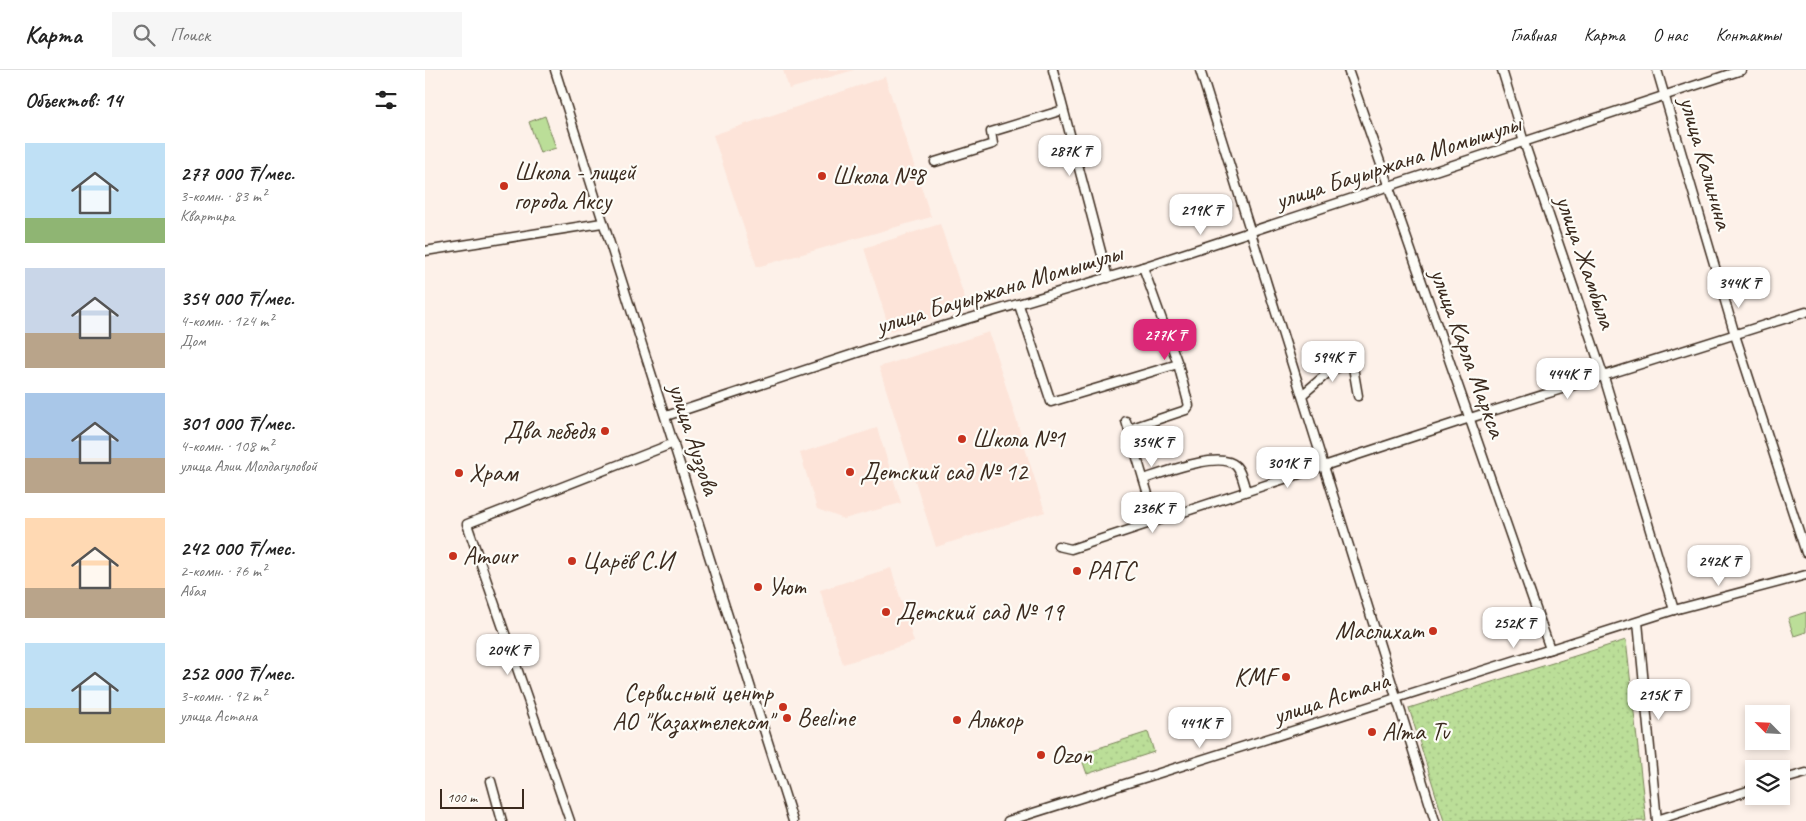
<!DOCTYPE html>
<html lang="ru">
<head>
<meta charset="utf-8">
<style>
	:root { --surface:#fff; --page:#f6f6f6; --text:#222; --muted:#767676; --line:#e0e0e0; --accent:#db2777 }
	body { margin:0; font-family:Caveat,sans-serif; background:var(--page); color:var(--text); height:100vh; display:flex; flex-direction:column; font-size:19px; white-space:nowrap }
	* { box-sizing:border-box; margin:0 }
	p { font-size:16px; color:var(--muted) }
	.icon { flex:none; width:28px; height:28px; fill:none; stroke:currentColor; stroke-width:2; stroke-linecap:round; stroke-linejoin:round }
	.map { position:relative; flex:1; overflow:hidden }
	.side { display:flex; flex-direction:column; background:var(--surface); width:425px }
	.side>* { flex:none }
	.needle { width:32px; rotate:294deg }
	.controls { position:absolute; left:1320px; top:635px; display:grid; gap:10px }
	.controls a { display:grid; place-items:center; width:45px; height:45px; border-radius:0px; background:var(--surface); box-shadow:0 2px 8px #0003; font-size:25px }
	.scale { position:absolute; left:15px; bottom:12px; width:84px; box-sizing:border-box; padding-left:5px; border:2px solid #3b2a1e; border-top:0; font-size:14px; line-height:18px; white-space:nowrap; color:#3b2a1e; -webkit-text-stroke:4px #fdfcf7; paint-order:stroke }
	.price { position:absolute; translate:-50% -42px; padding:0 11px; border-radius:10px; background:#fff; color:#222; font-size:16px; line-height:32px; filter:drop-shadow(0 1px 2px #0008) }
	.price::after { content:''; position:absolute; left:50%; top:30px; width:15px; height:11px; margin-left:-8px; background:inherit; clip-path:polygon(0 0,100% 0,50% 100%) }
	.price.current { background:var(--accent); color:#fff }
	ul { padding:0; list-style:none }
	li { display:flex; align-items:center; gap:15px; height:125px; padding:0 25px }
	li span { display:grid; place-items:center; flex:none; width:140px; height:100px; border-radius:0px; color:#555 }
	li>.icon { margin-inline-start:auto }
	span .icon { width:60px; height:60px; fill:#fffc; stroke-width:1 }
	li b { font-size:21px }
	h2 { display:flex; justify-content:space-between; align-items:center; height:60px; padding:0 25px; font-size:21px }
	header { display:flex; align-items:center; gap:30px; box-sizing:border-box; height:70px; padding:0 25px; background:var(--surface); border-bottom:1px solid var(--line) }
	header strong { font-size:24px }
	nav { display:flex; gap:28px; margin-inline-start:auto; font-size:18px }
	.search { width:350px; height:45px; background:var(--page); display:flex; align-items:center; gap:12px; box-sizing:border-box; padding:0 18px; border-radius:0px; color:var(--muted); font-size:19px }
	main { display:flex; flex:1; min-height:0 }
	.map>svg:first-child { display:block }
	.built { fill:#fde4d9 }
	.park { fill:url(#park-dots); stroke:#7b845b }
	.pitch { fill:#bbde98; stroke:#7b845b }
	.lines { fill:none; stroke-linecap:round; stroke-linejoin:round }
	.minor-casing { stroke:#3b2a1e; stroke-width:11 }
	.minor { stroke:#fdfcf7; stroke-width:8 }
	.poi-dot { fill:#c8321e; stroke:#fdfcf7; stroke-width:2 }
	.labels { text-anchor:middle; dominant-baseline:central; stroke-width:4.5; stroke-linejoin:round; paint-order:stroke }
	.street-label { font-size:25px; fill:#3b2a1e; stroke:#fdfcf7 }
	.poi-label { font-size:25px; fill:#3b2a1e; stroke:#fdfcf7; text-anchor:start }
</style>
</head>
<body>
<header>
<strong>Карта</strong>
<div class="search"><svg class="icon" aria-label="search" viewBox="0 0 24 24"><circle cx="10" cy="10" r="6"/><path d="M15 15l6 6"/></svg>Поиск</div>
<nav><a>Главная</a><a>Карта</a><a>О нас</a><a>Контакты</a></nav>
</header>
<main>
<section class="side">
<h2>Объектов: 14<svg class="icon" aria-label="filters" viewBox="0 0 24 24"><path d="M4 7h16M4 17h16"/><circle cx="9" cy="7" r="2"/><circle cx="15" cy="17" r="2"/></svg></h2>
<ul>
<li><span style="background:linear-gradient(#bfe0f5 75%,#8fb573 0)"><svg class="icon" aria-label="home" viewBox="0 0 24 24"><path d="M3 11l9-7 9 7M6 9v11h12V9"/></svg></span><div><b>277 000 ₸/мес.</b><p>3-комн. · 83 m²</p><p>Квартира</p></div></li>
<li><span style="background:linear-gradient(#c9d6e8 65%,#b9a48a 0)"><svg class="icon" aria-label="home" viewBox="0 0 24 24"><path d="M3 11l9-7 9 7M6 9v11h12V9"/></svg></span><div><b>354 000 ₸/мес.</b><p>4-комн. · 124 m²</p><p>Дом</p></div></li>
<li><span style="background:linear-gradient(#a9c7e8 65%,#b9a48a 0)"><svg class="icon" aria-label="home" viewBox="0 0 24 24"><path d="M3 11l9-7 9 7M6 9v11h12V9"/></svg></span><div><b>301 000 ₸/мес.</b><p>4-комн. · 108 m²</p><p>улица Алии Молдагуловой</p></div></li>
<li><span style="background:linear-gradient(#ffd9b3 70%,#b9a48a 0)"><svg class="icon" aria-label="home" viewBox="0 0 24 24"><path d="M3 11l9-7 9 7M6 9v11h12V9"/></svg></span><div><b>242 000 ₸/мес.</b><p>2-комн. · 76 m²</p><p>Абая</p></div></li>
<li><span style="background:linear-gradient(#bfe0f5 65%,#c2b280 0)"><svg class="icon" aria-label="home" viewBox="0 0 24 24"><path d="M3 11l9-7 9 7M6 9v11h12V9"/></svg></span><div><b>252 000 ₸/мес.</b><p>3-комн. · 92 m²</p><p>улица Астана</p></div></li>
</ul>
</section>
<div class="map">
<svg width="1381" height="751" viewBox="0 0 1381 751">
	<defs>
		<pattern id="park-dots" width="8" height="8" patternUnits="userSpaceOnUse" patternTransform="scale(1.25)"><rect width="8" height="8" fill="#bbde98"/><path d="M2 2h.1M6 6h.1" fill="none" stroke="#a2bf83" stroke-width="1.8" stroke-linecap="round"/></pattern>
	</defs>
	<rect width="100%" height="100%" fill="#fdf1e9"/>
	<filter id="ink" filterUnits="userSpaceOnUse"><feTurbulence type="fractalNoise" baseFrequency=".02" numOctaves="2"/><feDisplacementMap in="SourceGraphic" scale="10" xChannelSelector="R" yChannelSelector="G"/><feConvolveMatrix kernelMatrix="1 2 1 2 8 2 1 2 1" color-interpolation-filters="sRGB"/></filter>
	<g filter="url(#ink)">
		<g class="built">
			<polygon points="358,0 429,0 364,19"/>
			<polygon points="460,7 506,147 332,197 288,65"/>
			<polygon points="515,154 543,238 465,261 439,178"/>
			<polygon points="564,262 620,442 511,477 454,297"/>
			<polygon points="452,358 476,433 419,449 392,439 375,383"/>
			<polygon points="466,498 489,572 418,594 395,520"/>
		</g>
		<g class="park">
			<polygon points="1201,570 1221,751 1019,751 984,638"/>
			<polygon points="723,662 729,682 662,704 655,684"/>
		</g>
		<g class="pitch">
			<polygon points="120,46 131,78 115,83 104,52"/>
			<polygon points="1381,542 1381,562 1369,566 1363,548"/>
		</g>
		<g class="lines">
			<g class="minor-casing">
				<g id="minor">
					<polyline points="130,0 368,751"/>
					<polyline points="628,0 683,208"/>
					<polyline points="775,0 1010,751"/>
					<polyline points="923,0 1125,579"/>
					<polyline points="1077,0 1099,72 1179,307 1249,540"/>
					<polyline points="1232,0 1310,265 1381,483"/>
					<polyline points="510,92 568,74 566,62 638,40"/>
					<polyline points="0,181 177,153"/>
					<polyline points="594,235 626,332 753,294"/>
					<polyline points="877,325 905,301 925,293 928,297 933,326"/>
					<polyline points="241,346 471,270 718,197 1317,0"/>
					<polyline points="701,351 731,451"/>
					<polyline points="704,359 761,340 764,336 753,294 718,197"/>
					<path d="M 719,409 C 738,403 796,380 811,396 C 816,401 819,414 821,421"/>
					<polyline points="633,476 646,479 1045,348 1381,242"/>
					<polyline points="1213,552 1232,751"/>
					<polyline points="1356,710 1381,703"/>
					<polyline points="66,711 77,751"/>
					<polyline points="1232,750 1329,719"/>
					<polyline points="145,751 42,454 249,373"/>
					<polyline points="583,751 1249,540 1381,505"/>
				</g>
			</g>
			<use href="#minor" class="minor"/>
		</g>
	</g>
	<g class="poi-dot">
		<circle cx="397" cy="106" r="5"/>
		<circle cx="79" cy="116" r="5"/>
		<circle cx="180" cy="361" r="5"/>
		<circle cx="537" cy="369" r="5"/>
		<circle cx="425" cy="402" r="5"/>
		<circle cx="34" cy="403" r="5"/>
		<circle cx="28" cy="486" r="5"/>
		<circle cx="147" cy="491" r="5"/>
		<circle cx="652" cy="501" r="5"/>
		<circle cx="333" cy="517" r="5"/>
		<circle cx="461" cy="542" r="5"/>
		<circle cx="1008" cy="561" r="5"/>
		<circle cx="861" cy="607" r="5"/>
		<circle cx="358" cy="637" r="5"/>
		<circle cx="362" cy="648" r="5"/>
		<circle cx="532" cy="650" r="5"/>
		<circle cx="947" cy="662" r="5"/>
		<circle cx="616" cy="685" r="5"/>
	</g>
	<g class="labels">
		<g class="street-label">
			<text transform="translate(973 92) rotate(-18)">улица Бауыржана Момышулы</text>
			<text transform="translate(1281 93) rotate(74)">улица Калинина</text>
			<text transform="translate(1161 192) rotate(71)">улица Жамбыла</text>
			<text transform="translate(574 219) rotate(-17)">улица Бауыржана Момышулы</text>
			<text transform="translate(1043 283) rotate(70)">улица Карла Маркса</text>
			<text transform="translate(269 369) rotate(72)">улица Ауэзова</text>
			<text transform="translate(906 628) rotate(-18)">улица Астана</text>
		</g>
		<g class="poi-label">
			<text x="89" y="102">Школа - лицей<tspan x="89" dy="29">города Аксу</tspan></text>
			<text x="407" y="106">Школа №8</text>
			<text x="170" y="361" text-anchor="end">Два лебедя</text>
			<text x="547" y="369">Школа №1</text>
			<text x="435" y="402">Детский сад № 12</text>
			<text x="44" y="403">Храм</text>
			<text x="38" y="486">Amour</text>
			<text x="157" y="491">Царёв С.И</text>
			<text x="662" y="501">РАГС</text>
			<text x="343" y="517">Уют</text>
			<text x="471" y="542">Детский сад № 19</text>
			<text x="998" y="561" text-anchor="end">Маслихат</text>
			<text x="851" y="607" text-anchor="end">KMF</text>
			<text x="348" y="623" text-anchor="end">Сервисный центр<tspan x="348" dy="29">АО "Казахтелеком"</tspan></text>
			<text x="372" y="648">Beeline</text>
			<text x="542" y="650">Алькор</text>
			<text x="957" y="662">Alma Tv</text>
			<text x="626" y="685">Ozon</text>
		</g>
	</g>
</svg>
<div class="controls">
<a><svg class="needle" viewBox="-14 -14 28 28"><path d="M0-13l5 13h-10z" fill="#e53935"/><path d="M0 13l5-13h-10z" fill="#767676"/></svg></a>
<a><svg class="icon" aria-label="layers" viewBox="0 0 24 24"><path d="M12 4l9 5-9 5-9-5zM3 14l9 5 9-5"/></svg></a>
</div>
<div class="scale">100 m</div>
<b class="price" style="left:645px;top:107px">287K ₸</b>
<b class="price" style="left:776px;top:166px">219K ₸</b>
<b class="price" style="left:1314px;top:239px">344K ₸</b>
<b class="price current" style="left:740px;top:291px">277K ₸</b>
<b class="price" style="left:908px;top:313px">594K ₸</b>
<b class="price" style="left:1143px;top:330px">444K ₸</b>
<b class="price" style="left:727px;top:398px">354K ₸</b>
<b class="price" style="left:863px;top:419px">301K ₸</b>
<b class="price" style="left:728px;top:464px">236K ₸</b>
<b class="price" style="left:1294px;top:517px">242K ₸</b>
<b class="price" style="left:1089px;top:579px">252K ₸</b>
<b class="price" style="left:83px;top:606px">204K ₸</b>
<b class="price" style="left:1234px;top:651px">215K ₸</b>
<b class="price" style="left:775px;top:679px">441K ₸</b>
</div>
</main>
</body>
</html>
